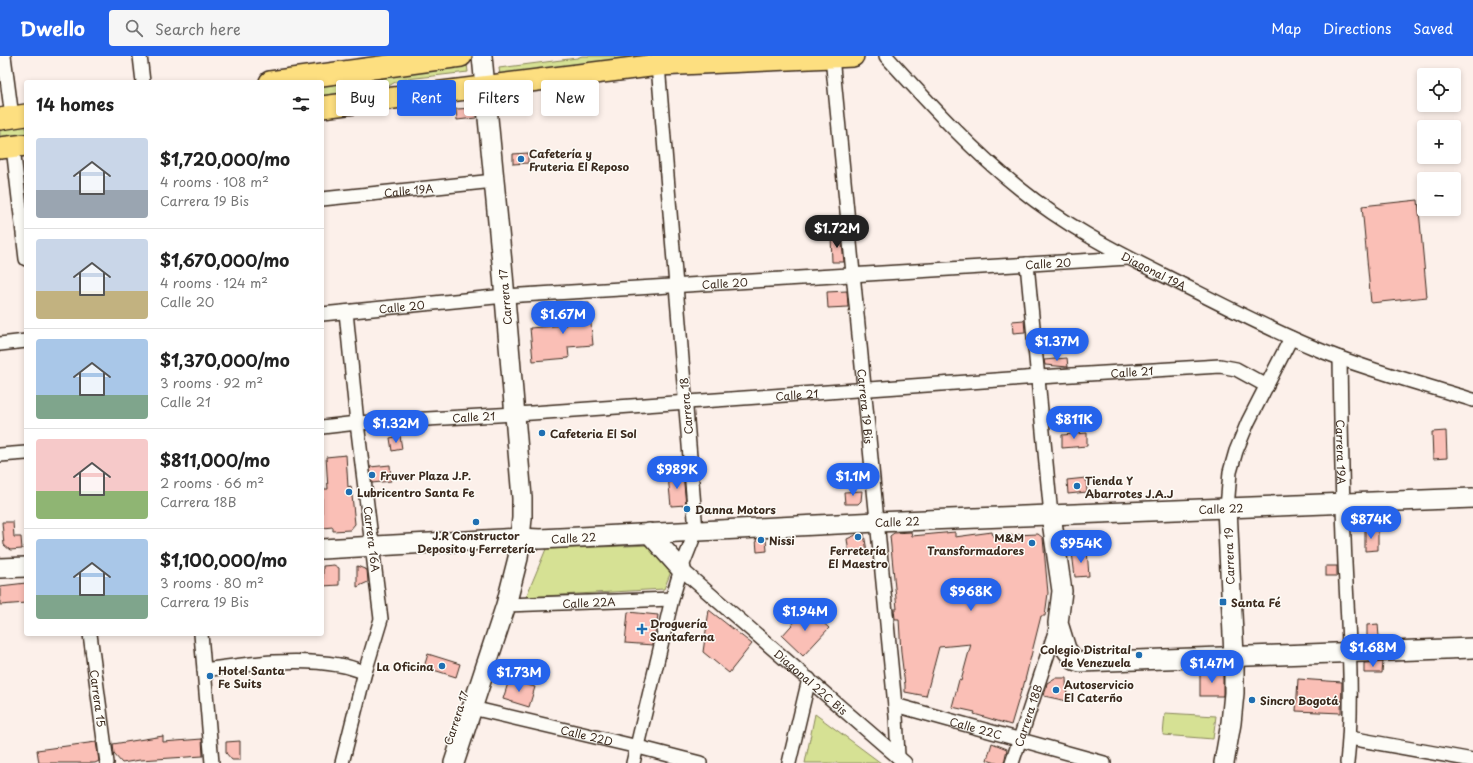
<!DOCTYPE html>
<html lang="en">
<head>
<meta charset="utf-8">
<style>
	:root { --surface:#fff; --page:#f6f6f6; --text:#222; --muted:#767676; --line:#e0e0e0; --accent:#2563eb }
	body { margin:0; font-family:"Playpen Sans",sans-serif; background:var(--page); color:var(--text); height:100vh; display:flex; flex-direction:column; font-size:15px; white-space:nowrap }
	* { box-sizing:border-box; margin:0 }
	p { font-size:13px; color:var(--muted) }
	.icon { flex:none; width:22px; height:22px; fill:none; stroke:currentColor; stroke-width:2; stroke-linecap:round; stroke-linejoin:round }
	.map { position:relative; flex:1; overflow:hidden }
	.side { position:absolute; left:24px; top:24px; width:300px; height:556px; display:flex; flex-direction:column; background:var(--surface); border-radius:4px; box-shadow:0 2px 6px #0003 }
	.side>* { flex:none }
	.banner { position:absolute; left:336px; top:24px; width:380px; height:36px; display:flex; gap:8px }
	.fabs { position:absolute; left:1417px; top:12px; display:grid; gap:8px }
	.fabs a { display:grid; place-items:center; width:44px; height:44px; border-radius:4px; background:var(--surface); box-shadow:0 2px 6px #0003; font-size:20px }
	.price { position:absolute; translate:-50% -34px; padding:0 9px; border-radius:14px; background:var(--accent); color:#fff; font-size:13px; line-height:26px; filter:drop-shadow(0 1px 2px #0008) }
	.price::after { content:''; position:absolute; left:50%; top:24px; width:12px; height:9px; margin-left:-6px; background:inherit; clip-path:polygon(0 0,100% 0,50% 100%) }
	.price.selected { background:#222; color:#fff }
	ul { padding:0; list-style:none }
	li { display:flex; align-items:center; gap:12px; height:100px; padding:0 12px }
	li+li { border-top:1px solid var(--line) }
	li span { display:grid; place-items:center; flex:none; width:112px; height:80px; border-radius:4px; color:#555 }
	li>.icon { margin-inline-start:auto }
	span .icon { width:48px; height:48px; fill:#fffc; stroke-width:1 }
	li b { font-size:17px }
	h2 { display:flex; justify-content:space-between; align-items:center; height:48px; padding:0 12px; font-size:17px }
	.tag { padding:0 14px; border-radius:4px; background:var(--surface); box-shadow:0 2px 6px #0003; font-size:14px; line-height:36px }
	.tag.selected { background:var(--accent); color:#fff }
	header { display:flex; align-items:center; gap:24px; box-sizing:border-box; height:56px; padding:0 20px; background:var(--accent); color:#fff }
	header strong { font-size:19px }
	nav { display:flex; gap:22px; margin-inline-start:auto; font-size:14px }
	.search { width:280px; height:36px; background:var(--page); display:flex; align-items:center; gap:10px; box-sizing:border-box; padding:0 14px; border-radius:4px; color:var(--muted); font-size:15px }
	.map>svg:first-child { display:block }
	.green { fill:#d6e194; stroke:#888659 }
	.building { fill:#fabfb6; stroke:#3b2a1e }
	.lines { fill:none; stroke-linecap:round; stroke-linejoin:round }
	.street-casing { stroke:#3b2a1e; stroke-width:16 }
	.secondary-casing { stroke:#3b2a1e; stroke-width:22 }
	.primary-casing { stroke:#3b2a1e; stroke-width:24 }
	.street { stroke:#fdfcf7; stroke-width:13 }
	.secondary { stroke:#fdfcf7; stroke-width:19 }
	.primary { stroke:#fddf80; stroke-width:21 }
	.poi-dot { fill:#1f6fb2; stroke:#fdfcf7; stroke-width:1.5 }
	.labels { text-anchor:middle; dominant-baseline:central; stroke-width:3; stroke-linejoin:round; paint-order:stroke }
	.poi-label { font-size:11px; font-weight:bold; fill:#3b2a1e; stroke:#fdfcf7; text-anchor:start }
	.street-label { font-size:11px; fill:#3b2a1e; stroke:#fdfcf7 }
</style>
</head>
<body>
<header>
<strong>Dwello</strong>
<div class="search"><svg class="icon" aria-label="search" viewBox="0 0 24 24"><circle cx="10" cy="10" r="6"/><path d="M15 15l6 6"/></svg>Search here</div>
<nav><a>Map</a><a>Directions</a><a>Saved</a></nav>
</header>
<div class="map">
<svg width="1473" height="707" viewBox="0 0 1473 707">
	<rect width="100%" height="100%" fill="#fcf0ea"/>
	<filter id="ink" filterUnits="userSpaceOnUse"><feTurbulence type="fractalNoise" baseFrequency=".025" numOctaves="2"/><feDisplacementMap in="SourceGraphic" scale="8" xChannelSelector="R" yChannelSelector="G"/><feConvolveMatrix kernelMatrix="1 2 1 2 8 2 1 2 1" color-interpolation-filters="sRGB"/></filter>
	<g filter="url(#ink)">
		<g class="green">
			<polygon points="582,0 657,0 627,2 500,19 499,12 577,2"/>
			<polygon points="467,8 468,16 399,24 385,32 322,42 322,27"/>
			<polygon points="26,66 26,80 0,83 0,69"/>
			<polygon points="652,489 672,513 664,533 526,541 546,493"/>
			<polygon points="1165,657 1216,660 1213,683 1163,679"/>
			<polygon points="815,658 881,707 805,707"/>
		</g>
		<g class="building">
			<polygon points="475,52 476,62 457,64 456,53"/>
			<polygon points="528,97 528,107 513,108 513,98"/>
			<polygon points="1418,144 1427,241 1371,247 1362,150"/>
			<polygon points="831,180 841,180 844,206 832,206"/>
			<polygon points="847,235 848,251 828,252 827,236"/>
			<polygon points="589,247 593,289 568,291 569,302 533,305 530,272 566,269 566,249"/>
			<polygon points="1024,264 1025,276 1013,277 1012,265"/>
			<polygon points="1067,302 1068,311 1045,309 1044,304"/>
			<polygon points="1446,375 1447,402 1433,403 1432,376"/>
			<polygon points="1087,377 1087,390 1062,392 1062,379"/>
			<polygon points="400,380 402,393 392,395 390,382"/>
			<polygon points="346,399 348,431 351,430 355,468 350,474 333,475 333,471 322,472 322,433 328,433 326,401"/>
			<polygon points="390,409 391,425 372,427 370,411"/>
			<polygon points="683,418 686,449 671,450 668,420"/>
			<polygon points="1086,422 1087,436 1068,438 1067,424"/>
			<polygon points="862,435 861,445 858,448 845,448 844,436"/>
			<polygon points="2,466 13,466 14,481 21,481 22,493 10,494 4,489"/>
			<polygon points="1365,474 1378,474 1378,494 1365,495"/>
			<polygon points="911,476 912,480 955,476 955,481 992,476 993,480 1038,478 1043,482 1048,537 1045,560 1041,560 1023,632 1022,632 1011,669 974,658 975,656 952,651 959,624 961,625 971,588 939,591 926,640 905,636 905,629 901,597 899,563 895,563 894,553 897,553 890,480 894,477"/>
			<polygon points="858,478 864,478 867,495 849,498 847,483"/>
			<polygon points="756,483 766,483 767,495 757,496"/>
			<polygon points="1087,494 1089,520 1075,521 1072,496"/>
			<polygon points="334,509 339,512 339,529 323,530 323,510"/>
			<polygon points="357,510 367,514 368,526 357,531"/>
			<rect x="1326" y="510" width="11" height="10"/>
			<polygon points="26,527 26,547 0,549 0,530"/>
			<polygon points="807,552 829,572 803,600 782,580"/>
			<polygon points="709,554 752,588 729,617 703,596"/>
			<polygon points="628,556 658,559 653,589 625,587"/>
			<polygon points="1378,568 1379,581 1367,582 1367,569"/>
			<polygon points="428,598 460,608 456,621 424,611"/>
			<polygon points="1383,606 1382,617 1364,617 1364,607"/>
			<rect x="1200" y="616" width="23" height="24"/>
			<polygon points="1055,622 1066,622 1067,645 1044,640 1047,627"/>
			<polygon points="1298,623 1342,626 1341,657 1296,655"/>
			<polygon points="509,624 535,631 529,651 503,643"/>
			<polygon points="163,680 163,686 202,683 203,700 140,704 122,707 114,698 113,688"/>
			<polygon points="240,685 240,704 232,704 226,697 226,686"/>
			<polygon points="96,686 99,705 95,707 39,707 37,694"/>
			<polygon points="992,687 1007,693 1004,707 996,707 987,704"/>
		</g>
		<g class="lines">
			<g class="street-casing">
				<g id="street">
					<polyline points="4,0 12,61"/>
					<polyline points="140,0 143,26"/>
					<path id="s1" d="M 886,0 C 928,46 970,93 1019,132 C 1063,168 1114,195 1165,220 C 1213,244 1262,270 1312,291 C 1364,313 1419,327 1473,344"/>
					<path id="s2" d="M 832,1 L 896,660 L 898,701"/>
					<polyline points="13,91 26,203"/>
					<path id="s3" d="M 322,143 L 494,125"/>
					<polyline points="1027,208 1051,459"/>
					<path id="s4" d="M 322,258 L 505,240 L 1128,202"/>
					<polyline points="0,288 26,285"/>
					<path id="s5" d="M 1340,302 C 1341,370 1342,439 1345,507 C 1348,573 1354,642 1347,707"/>
					<path id="s6" d="M 322,371 L 357,367 L 532,357 L 1039,321 L 1220,310 L 1236,313 L 1267,330"/>
					<polyline points="0,399 26,397"/>
					<polyline points="1227,452 1230,416 1236,395 1248,366 1291,282"/>
					<path id="s7" d="M 681,513 L 905,707"/>
					<path id="s8" d="M 506,549 L 672,543"/>
					<path id="s9" d="M 90,578 L 107,707"/>
					<polyline points="201,578 212,707"/>
					<path d="M 204,614 C 248,608 295,601 339,609 C 348,610 357,614 365,616"/>
					<path id="s10" d="M 895,649 L 1104,707"/>
					<path id="s11" d="M 472,652 L 638,691 L 700,707"/>
					<polyline points="1350,682 1473,704"/>
					<polyline points="342,707 365,616 381,563 357,367 346,256"/>
					<polyline points="633,707 672,543 681,513 696,475 658,9"/>
					<polyline points="789,707 809,623"/>
					<path id="s12" d="M 1012,707 L 1058,567"/>
				</g>
			</g>
			<g class="secondary-casing">
				<g id="secondary">
					<polyline points="1051,459 1062,535 1058,567 1066,593 1074,604 1080,606 1473,592"/>
					<polyline points="649,477 681,513"/>
					<path id="s13" d="M 322,493 L 520,482 L 540,483 L 877,466 L 1473,442"/>
					<polyline points="0,512 26,511"/>
					<polyline points="454,707 506,549 518,502 522,462 522,442 502,207 482,0"/>
					<polyline points="1224,707 1231,667 1234,637 1234,600 1227,452"/>
				</g>
			</g>
			<g class="primary-casing">
				<g id="primary">
					<polyline points="270,26 461,0"/>
					<polyline points="322,51 658,9 853,0"/>
					<polyline points="0,63 26,59"/>
					<polyline points="0,92 26,89"/>
				</g>
			</g>
			<use href="#street" class="street"/>
			<use href="#secondary" class="secondary"/>
			<use href="#primary" class="primary"/>
		</g>
	</g>
	<g class="poi-dot">
		<circle cx="521" cy="103" r="4"/>
		<circle cx="542" cy="377" r="4"/>
		<circle cx="372" cy="419" r="4"/>
		<circle cx="1077" cy="430" r="4"/>
		<circle cx="349" cy="436" r="4"/>
		<circle cx="687" cy="453" r="4"/>
		<circle cx="476" cy="466" r="4"/>
		<circle cx="858" cy="481" r="4"/>
		<circle cx="761" cy="484" r="4"/>
		<circle cx="1032" cy="487" r="4"/>
		<rect x="1219" y="542" width="8" height="8" rx="2"/>
		<path d="M640 567h4v4h4v4h-4v4h-4v-4h-4v-4h4z"/>
		<circle cx="1139" cy="599" r="4"/>
		<circle cx="442" cy="610" r="4"/>
		<circle cx="210" cy="620" r="4"/>
		<circle cx="1056" cy="634" r="4"/>
		<circle cx="1252" cy="644" r="4"/>
	</g>
	<g class="labels">
		<g class="poi-label">
			<text x="529" y="97">Cafetería y<tspan x="529" dy="13">Fruteria El Reposo</tspan></text>
			<text x="550" y="377">Cafeteria El Sol</text>
			<text x="380" y="419">Fruver Plaza J.P.</text>
			<text x="1085" y="424">Tienda Y<tspan x="1085" dy="13">Abarrotes J.A.J</tspan></text>
			<text x="357" y="436">Lubricentro Santa Fe</text>
			<text x="695" y="453">Danna Motors</text>
			<text x="476" y="479" text-anchor="middle">J.R Constructor<tspan x="476" dy="13">Deposito y Ferretería</tspan></text>
			<text x="1024" y="481" text-anchor="end">M&amp;M<tspan x="1024" dy="13">Transformadores</tspan></text>
			<text x="769" y="484">Nissi</text>
			<text x="858" y="494" text-anchor="middle">Ferretería<tspan x="858" dy="13">El Maestro</tspan></text>
			<text x="1231" y="546">Santa Fé</text>
			<text x="650" y="567">Droguería<tspan x="650" dy="13">Santaferna</tspan></text>
			<text x="1131" y="593" text-anchor="end">Colegio Distrital<tspan x="1131" dy="13">de Venezuela</tspan></text>
			<text x="434" y="610" text-anchor="end">La Oficina</text>
			<text x="218" y="614">Hotel Santa<tspan x="218" dy="13">Fe Suits</tspan></text>
			<text x="1064" y="628">Autoservicio<tspan x="1064" dy="13">El Caterño</tspan></text>
			<text x="1260" y="644">Sincro Bogotá</text>
		</g>
		<g class="street-label">
			<text stroke="none"><textPath href="#s3" startOffset="87">Calle 19A</textPath></text>
			<text stroke="none"><textPath href="#s4" startOffset="728">Calle 20</textPath></text>
			<text stroke="none"><textPath href="#s1" startOffset="346">Diagonal 19A</textPath></text>
			<text stroke="none"><textPath href="#s4" startOffset="404">Calle 20</textPath></text>
			<text transform="translate(505 241) rotate(-95)">Carrera 17</text>
			<text stroke="none"><textPath href="#s4" startOffset="80">Calle 20</textPath></text>
			<text stroke="none"><textPath href="#s6" startOffset="812">Calle 21</textPath></text>
			<text stroke="none"><textPath href="#s6" startOffset="476">Calle 21</textPath></text>
			<text transform="translate(686 350) rotate(-95)">Carrera 18</text>
			<text stroke="none"><textPath href="#s2" startOffset="351">Carrera 19 Bis</textPath></text>
			<text stroke="none"><textPath href="#s6" startOffset="152">Calle 21</textPath></text>
			<text stroke="none"><textPath href="#s5" startOffset="94">Carrera 19A</textPath></text>
			<text stroke="none"><textPath href="#s13" startOffset="900">Calle 22</textPath></text>
			<text stroke="none"><textPath href="#s13" startOffset="576">Calle 22</textPath></text>
			<text stroke="none"><textPath href="#s13" startOffset="252">Calle 22</textPath></text>
			<text transform="translate(372 483) rotate(83)">Carrera 16A</text>
			<text transform="translate(1229 500) rotate(-92)">Carrera 19</text>
			<text stroke="none"><textPath href="#s8" startOffset="83">Calle 22A</textPath></text>
			<text stroke="none"><textPath href="#s7" startOffset="172">Diagonal 22C Bis</textPath></text>
			<text stroke="none"><textPath href="#s9" startOffset="65">Carrera 15</textPath></text>
			<text stroke="none"><textPath href="#s12" startOffset="50">Carrera 18B</textPath></text>
			<text transform="translate(456 662) rotate(-72)">Carrera 17</text>
			<text stroke="none"><textPath href="#s10" startOffset="84">Calle 22C</textPath></text>
			<text stroke="none"><textPath href="#s11" startOffset="118">Calle 22D</textPath></text>
		</g>
	</g>
</svg>
<div class="fabs">
<a><svg class="icon" aria-label="locate" viewBox="0 0 24 24"><circle cx="12" cy="12" r="6"/><path d="M12 2v4M12 18v4M2 12h4M18 12h4"/></svg></a>
<a>+</a>
<a>−</a>
</div>
<b class="price selected" style="left:837px;top:193px">$1.72M</b>
<b class="price" style="left:563px;top:279px">$1.67M</b>
<b class="price" style="left:1057px;top:306px">$1.37M</b>
<b class="price" style="left:1074px;top:384px">$811K</b>
<b class="price" style="left:396px;top:388px">$1.32M</b>
<b class="price" style="left:677px;top:434px">$989K</b>
<b class="price" style="left:853px;top:441px">$1.1M</b>
<b class="price" style="left:1371px;top:484px">$874K</b>
<b class="price" style="left:1081px;top:508px">$954K</b>
<b class="price" style="left:971px;top:556px">$968K</b>
<b class="price" style="left:805px;top:576px">$1.94M</b>
<b class="price" style="left:1373px;top:612px">$1.68M</b>
<b class="price" style="left:1212px;top:628px">$1.47M</b>
<b class="price" style="left:519px;top:637px">$1.73M</b>
<div class="banner">
<a class="tag">Buy</a>
<a class="tag selected">Rent</a>
<a class="tag">Filters</a>
<a class="tag">New</a>
</div>
<section class="side">
<h2>14 homes<svg class="icon" aria-label="filters" viewBox="0 0 24 24"><path d="M4 7h16M4 17h16"/><circle cx="9" cy="7" r="2"/><circle cx="15" cy="17" r="2"/></svg></h2>
<ul>
<li><span style="background:linear-gradient(#c9d6e8 65%,#9aa5b1 0)"><svg class="icon" aria-label="home" viewBox="0 0 24 24"><path d="M3 11l9-7 9 7M6 9v11h12V9"/></svg></span><div><b>$1,720,000/mo</b><p>4 rooms · 108 m²</p><p>Carrera 19 Bis</p></div></li>
<li><span style="background:linear-gradient(#c9d6e8 65%,#c2b280 0)"><svg class="icon" aria-label="home" viewBox="0 0 24 24"><path d="M3 11l9-7 9 7M6 9v11h12V9"/></svg></span><div><b>$1,670,000/mo</b><p>4 rooms · 124 m²</p><p>Calle 20</p></div></li>
<li><span style="background:linear-gradient(#a9c7e8 70%,#7fa58c 0)"><svg class="icon" aria-label="home" viewBox="0 0 24 24"><path d="M3 11l9-7 9 7M6 9v11h12V9"/></svg></span><div><b>$1,370,000/mo</b><p>3 rooms · 92 m²</p><p>Calle 21</p></div></li>
<li><span style="background:linear-gradient(#f6c9c9 65%,#8fb573 0)"><svg class="icon" aria-label="home" viewBox="0 0 24 24"><path d="M3 11l9-7 9 7M6 9v11h12V9"/></svg></span><div><b>$811,000/mo</b><p>2 rooms · 66 m²</p><p>Carrera 18B</p></div></li>
<li><span style="background:linear-gradient(#a9c7e8 70%,#7fa58c 0)"><svg class="icon" aria-label="home" viewBox="0 0 24 24"><path d="M3 11l9-7 9 7M6 9v11h12V9"/></svg></span><div><b>$1,100,000/mo</b><p>3 rooms · 80 m²</p><p>Carrera 19 Bis</p></div></li>
</ul>
</section>
</div>
</body>
</html>
